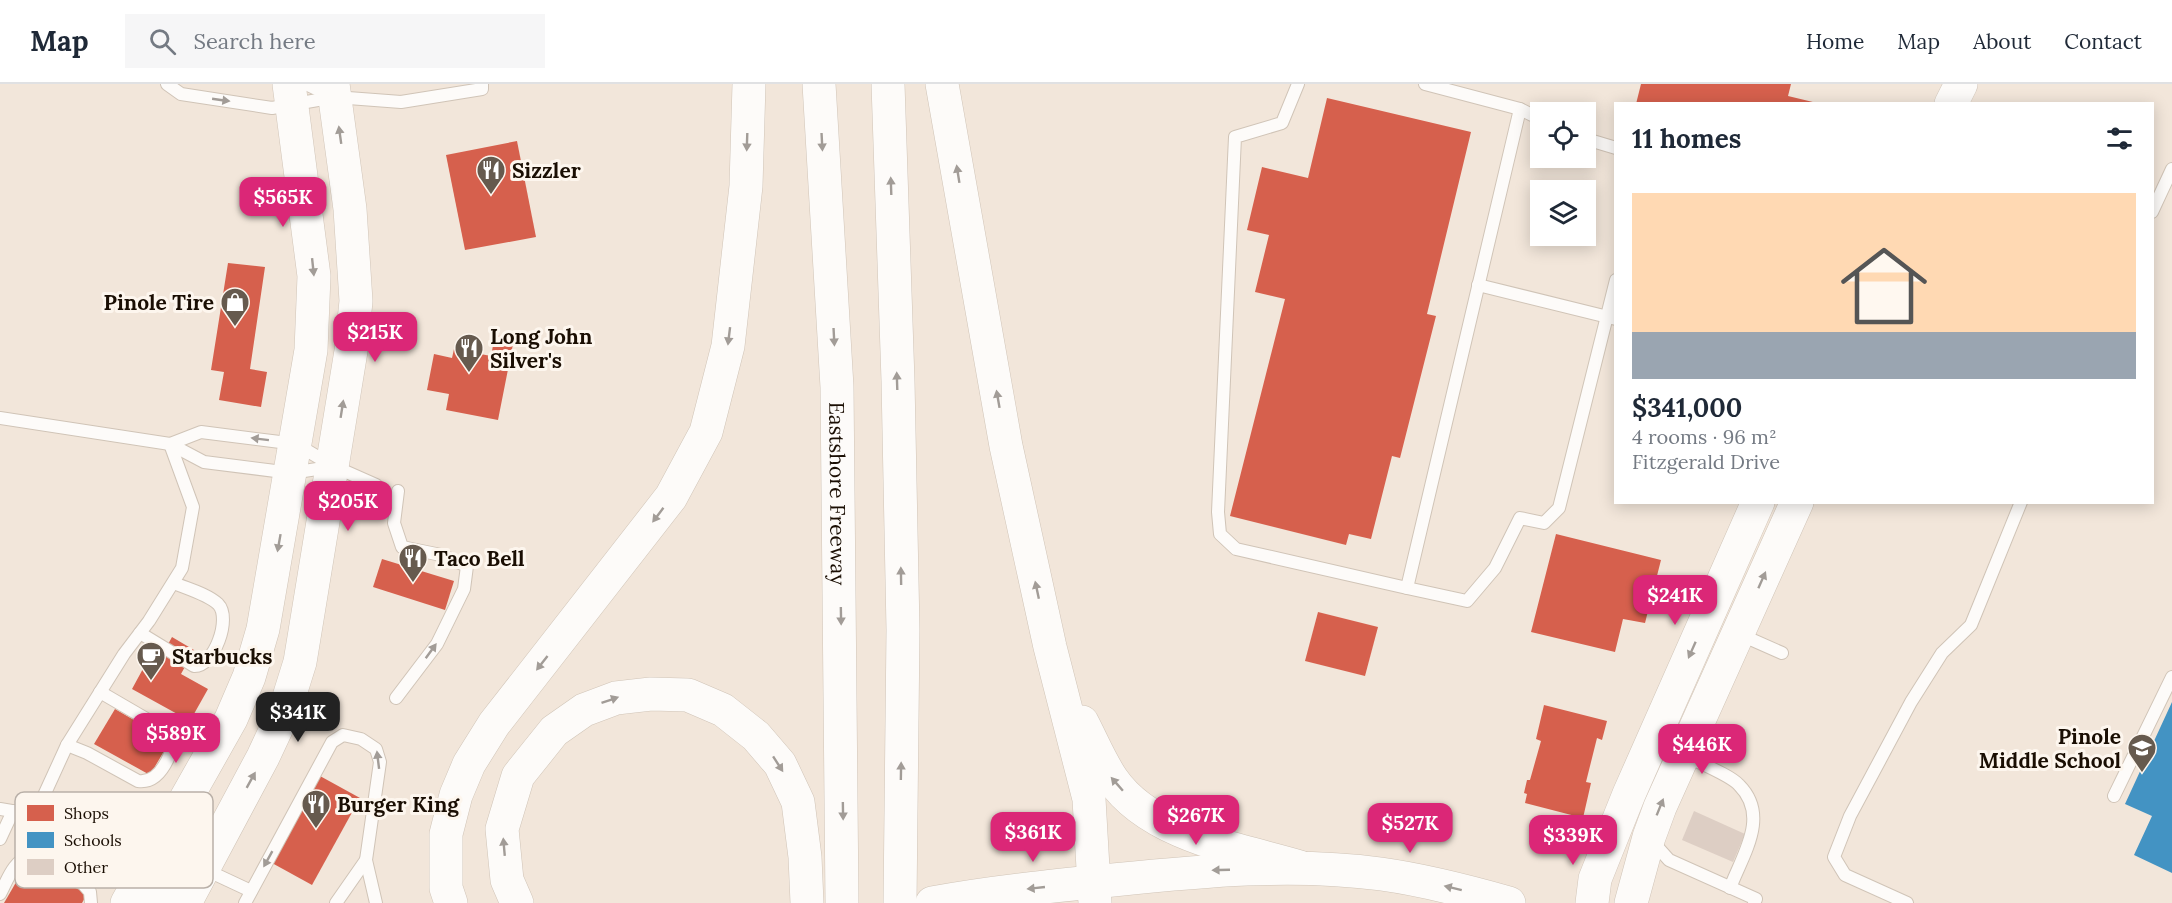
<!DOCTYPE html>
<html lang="en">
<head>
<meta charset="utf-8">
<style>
	:root { --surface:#fff; --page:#f6f6f7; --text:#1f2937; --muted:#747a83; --line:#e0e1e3; --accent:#db2777 }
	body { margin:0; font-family:Lora,serif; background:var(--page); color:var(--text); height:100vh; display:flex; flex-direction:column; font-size:22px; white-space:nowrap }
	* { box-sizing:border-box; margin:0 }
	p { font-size:20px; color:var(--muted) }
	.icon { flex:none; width:33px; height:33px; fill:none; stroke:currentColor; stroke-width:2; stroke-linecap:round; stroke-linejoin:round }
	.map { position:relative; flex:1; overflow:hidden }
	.sheet { position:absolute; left:1614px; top:18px; width:540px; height:402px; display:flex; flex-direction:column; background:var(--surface); border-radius:0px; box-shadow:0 3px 15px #0003 }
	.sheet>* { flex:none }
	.controls { position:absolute; left:1530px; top:18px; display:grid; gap:12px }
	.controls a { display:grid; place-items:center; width:66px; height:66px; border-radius:0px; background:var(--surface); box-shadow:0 3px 15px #0003; font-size:30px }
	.price { position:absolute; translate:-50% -51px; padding:0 14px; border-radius:12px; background:var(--accent); color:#fff; font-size:20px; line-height:39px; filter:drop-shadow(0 2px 3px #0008) }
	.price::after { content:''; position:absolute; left:50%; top:36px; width:18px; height:14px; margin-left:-9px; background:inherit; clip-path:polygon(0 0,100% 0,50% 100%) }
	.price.active { background:#222; color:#fff }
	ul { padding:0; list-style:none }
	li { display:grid; align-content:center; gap:12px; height:318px; padding:0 18px }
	li span { display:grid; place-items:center; height:186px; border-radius:0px; color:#555 }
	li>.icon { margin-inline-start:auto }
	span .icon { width:108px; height:108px; fill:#fffc; stroke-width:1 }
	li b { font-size:26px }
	h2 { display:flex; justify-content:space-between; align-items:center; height:72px; padding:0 18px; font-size:26px }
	header { display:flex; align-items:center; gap:36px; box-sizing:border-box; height:84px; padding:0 30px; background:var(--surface); border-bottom:2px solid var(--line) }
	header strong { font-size:28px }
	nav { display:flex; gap:33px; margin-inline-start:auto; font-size:21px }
	.search { width:420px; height:54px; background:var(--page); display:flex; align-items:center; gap:15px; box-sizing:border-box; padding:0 21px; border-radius:0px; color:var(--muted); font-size:22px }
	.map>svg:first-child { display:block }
	.shops { fill:#d6604d }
	.schools { fill:#4393c3 }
	.building { fill:#ddcec4 }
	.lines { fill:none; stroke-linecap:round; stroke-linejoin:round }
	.lane-casing { stroke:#d0c4b7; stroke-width:14 }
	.secondary-casing { stroke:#d0c4b7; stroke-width:34 }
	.highway-casing { stroke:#d0c4b7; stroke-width:34 }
	.lane { stroke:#fdfbf9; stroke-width:12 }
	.secondary { stroke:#fdfbf9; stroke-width:33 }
	.highway { stroke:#fdfbf9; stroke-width:33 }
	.oneway { fill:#a29c97 }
	.labels { text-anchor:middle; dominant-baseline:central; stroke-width:6; stroke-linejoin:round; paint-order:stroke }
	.poi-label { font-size:21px; font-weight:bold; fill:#1a0e03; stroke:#fdf6ee; text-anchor:start }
	.street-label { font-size:21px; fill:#1a0e03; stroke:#fdf6ee }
	.key { fill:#fdf6ee; stroke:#b9b0a8; stroke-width:1.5 }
	.key-label { font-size:16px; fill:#1a0e03 }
</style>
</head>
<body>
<header>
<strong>Map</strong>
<div class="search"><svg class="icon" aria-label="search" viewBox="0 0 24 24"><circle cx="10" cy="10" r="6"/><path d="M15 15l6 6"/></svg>Search here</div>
<nav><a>Home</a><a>Map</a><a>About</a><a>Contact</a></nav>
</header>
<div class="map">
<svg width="2172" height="819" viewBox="0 0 2172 819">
	<rect width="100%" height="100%" fill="#f2e6da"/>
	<g class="shops">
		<polygon points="1641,0 1791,0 1788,12 1817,19 1636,20"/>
		<polygon points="1327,14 1471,48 1427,230 1436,232 1400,374 1392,372 1371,455 1349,450 1346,461 1230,432 1285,215 1255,208 1269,151 1247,146 1262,83 1308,94"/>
		<polygon points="517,57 536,153 465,166 446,71"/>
		<polygon points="228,179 265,183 250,285 267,288 261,323 219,316 224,288 211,286"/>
		<polygon points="495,251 514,255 498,336 446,326 449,310 427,306 434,270 452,274 454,265 491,272"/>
		<polygon points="1556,450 1661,476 1645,539 1623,535 1615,568 1531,548"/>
		<polygon points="382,475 454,497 445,526 373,503"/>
		<polygon points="1318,528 1378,543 1365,592 1305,577"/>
		<polygon points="172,553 194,566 181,590 208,605 190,637 132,605 151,570 160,575"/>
		<polygon points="1544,621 1607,637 1602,656 1597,654 1586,698 1591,699 1583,734 1525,719 1527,710 1524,709 1527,696 1530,696 1541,657 1536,655"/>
		<polygon points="115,625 170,657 150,691 94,660"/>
		<polygon points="320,692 360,714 312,801 272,779"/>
		<polygon points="29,776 87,810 82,819 4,819"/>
	</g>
	<polygon class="schools" points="2172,618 2172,789 2134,771 2152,732 2125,720"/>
	<polygon class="building" points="1694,727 1745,750 1733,778 1682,756"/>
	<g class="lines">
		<g class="lane-casing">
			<g id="lane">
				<polyline points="167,0 181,10 272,24 335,13 401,18 482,5 482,0"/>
				<polyline points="306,0 331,12"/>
				<polyline points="1298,0 1282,39 1235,53 1218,428 1220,450 1236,465 1407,504 1520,25"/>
				<polyline points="1425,0 1520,25 1540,35"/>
				<polyline points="1586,55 1616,64"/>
				<polyline points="2152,128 2172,85"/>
				<polyline points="1478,201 1616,235"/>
				<polyline points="0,334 170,360 204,378 291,389 330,383"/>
				<polyline points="170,360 201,348 296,360 333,382 376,401"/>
				<polyline points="1407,504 1467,517 1495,484 1520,434 1544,439 1559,424 1616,196"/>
				<path d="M 140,549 L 194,582 C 214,583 232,534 218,520 C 207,510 188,505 174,499"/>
				<polyline points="1739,550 1782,569"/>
				<polyline points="396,614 437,560 464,505 467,482 441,471 402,463 394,439 398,407"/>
				<path d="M 67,661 L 87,669 L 138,697 C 160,700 170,673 175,655 L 167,647 L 100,608"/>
				<path d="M 1686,672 C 1699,679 1730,691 1739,701 C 1770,732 1743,770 1730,804"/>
				<polyline points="2114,712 2172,593"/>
				<polyline points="0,725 35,731 63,720 132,731 150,738 165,748"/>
				<polyline points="35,731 67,661 124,570 149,537 182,484 193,423 170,360"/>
				<path d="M 35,731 L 52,750 C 89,755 117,755 148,778"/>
				<polyline points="0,755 13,727"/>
				<polyline points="1652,757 1669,776 1756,815 1754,819"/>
				<polyline points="204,785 251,807"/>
				<path d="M 0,810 C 7,797 14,775 30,773 L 83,800 L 90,808 L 91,819"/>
				<polyline points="245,819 332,658 343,651 361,655 376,665 380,678 366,776 376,819"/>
				<polyline points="336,819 366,776"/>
				<polyline points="1907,819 1845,791 1834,773 1850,732 1911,618 1942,569 1971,541 2021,418"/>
			</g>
		</g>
		<g class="secondary-casing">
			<g id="secondary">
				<polyline points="1951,20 1961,0"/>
				<polyline points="127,819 231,635 249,593 263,545 311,266 314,192 289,0"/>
				<path d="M 157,819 C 169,798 169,776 167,752"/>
				<polyline points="185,819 263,673 285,626 300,578 351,267 356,217 350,125 333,0"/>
				<path d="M 932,819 C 992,808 1052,802 1113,796 C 1202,787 1291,778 1381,790 C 1424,796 1467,807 1509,819"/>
				<polyline points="1592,819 1595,795 1629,710 1758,418"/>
				<polyline points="1631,819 1649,753 1660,723 1797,418"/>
			</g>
		</g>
		<g class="highway-casing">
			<g id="highway">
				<path id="s1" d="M 819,0 L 837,303 L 842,819"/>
				<polyline points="888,0 898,297 903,546 900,819"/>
				<polyline points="942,0 1006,362 1050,563 1089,715 1095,819"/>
				<path d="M 1082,638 C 1092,657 1100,677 1112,695 C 1150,751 1239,765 1300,783"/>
				<polyline points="451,819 446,804 446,750 456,711 469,680 494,640 671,413 706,348 728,262 746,102 749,0"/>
				<polyline points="517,819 507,796 502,745 518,692 554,647 584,626 616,614 651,610 688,611 723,626 756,652 780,680 798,718 805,773 807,819"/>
			</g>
		</g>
		<use href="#lane" class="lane"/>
		<use href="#secondary" class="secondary"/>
		<use href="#highway" class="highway"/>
	</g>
	<defs><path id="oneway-solid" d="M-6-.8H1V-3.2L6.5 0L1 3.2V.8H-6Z" transform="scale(1.5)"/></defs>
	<g class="oneway">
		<use href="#oneway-solid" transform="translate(221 16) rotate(8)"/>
		<use href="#oneway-solid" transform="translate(340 51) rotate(-98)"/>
		<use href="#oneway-solid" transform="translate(747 58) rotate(92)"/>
		<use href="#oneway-solid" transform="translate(822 58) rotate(87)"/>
		<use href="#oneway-solid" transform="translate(958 90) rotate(-99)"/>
		<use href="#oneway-solid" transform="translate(891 102) rotate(-92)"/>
		<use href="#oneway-solid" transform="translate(313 183) rotate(84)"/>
		<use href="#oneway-solid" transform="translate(729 252) rotate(97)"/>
		<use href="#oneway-solid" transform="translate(834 253) rotate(87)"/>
		<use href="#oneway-solid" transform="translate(897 297) rotate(-92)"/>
		<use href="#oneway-solid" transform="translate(998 315) rotate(-100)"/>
		<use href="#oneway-solid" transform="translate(342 325) rotate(-81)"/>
		<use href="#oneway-solid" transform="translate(260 355) rotate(-173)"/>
		<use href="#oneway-solid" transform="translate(658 431) rotate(127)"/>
		<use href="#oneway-solid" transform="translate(279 459) rotate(100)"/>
		<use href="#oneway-solid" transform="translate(901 492) rotate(-91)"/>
		<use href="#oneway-solid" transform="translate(1762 496) rotate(-66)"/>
		<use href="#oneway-solid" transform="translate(1037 506) rotate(-102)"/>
		<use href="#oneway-solid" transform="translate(841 532) rotate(89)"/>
		<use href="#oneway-solid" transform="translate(1692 566) rotate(114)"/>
		<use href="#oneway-solid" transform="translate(431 567) rotate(-54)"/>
		<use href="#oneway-solid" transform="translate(542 579) rotate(128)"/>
		<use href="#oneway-solid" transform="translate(610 616) rotate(-19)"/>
		<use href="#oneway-solid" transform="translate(378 676) rotate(-97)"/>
		<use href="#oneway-solid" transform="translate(778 680) rotate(57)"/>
		<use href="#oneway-solid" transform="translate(901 687) rotate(-89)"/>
		<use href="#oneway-solid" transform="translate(251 696) rotate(-61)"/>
		<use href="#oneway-solid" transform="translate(1117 700) rotate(-131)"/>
		<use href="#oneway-solid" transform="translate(1660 723) rotate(-68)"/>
		<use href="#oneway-solid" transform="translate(843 727) rotate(89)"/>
		<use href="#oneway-solid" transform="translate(504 763) rotate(-95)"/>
		<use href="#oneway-solid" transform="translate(268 775) rotate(119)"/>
		<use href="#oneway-solid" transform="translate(1221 786) rotate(178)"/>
		<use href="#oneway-solid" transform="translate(1036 804) rotate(174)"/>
		<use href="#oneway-solid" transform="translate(1453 804) rotate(-166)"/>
	</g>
	<defs>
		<g id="restaurant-pin" transform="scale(1.5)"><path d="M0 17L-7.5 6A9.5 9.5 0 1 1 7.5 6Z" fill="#665a4e" stroke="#fdf6ee"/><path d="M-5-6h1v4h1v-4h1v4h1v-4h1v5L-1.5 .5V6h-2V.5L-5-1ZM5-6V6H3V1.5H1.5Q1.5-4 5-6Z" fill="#fff"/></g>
		<g id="shop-pin" transform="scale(1.5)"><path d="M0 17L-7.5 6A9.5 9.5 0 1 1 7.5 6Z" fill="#665a4e" stroke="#fdf6ee"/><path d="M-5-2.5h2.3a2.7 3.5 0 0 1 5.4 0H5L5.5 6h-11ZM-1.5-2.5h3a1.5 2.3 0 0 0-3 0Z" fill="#fff"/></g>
		<g id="cafe-pin" transform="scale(1.5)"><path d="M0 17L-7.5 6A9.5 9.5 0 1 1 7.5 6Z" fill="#665a4e" stroke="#fdf6ee"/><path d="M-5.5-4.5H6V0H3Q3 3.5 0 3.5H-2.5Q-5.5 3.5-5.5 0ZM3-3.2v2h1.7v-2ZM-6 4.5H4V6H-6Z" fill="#fff"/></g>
		<g id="school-pin" transform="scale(1.5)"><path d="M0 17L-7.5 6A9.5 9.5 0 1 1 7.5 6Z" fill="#665a4e" stroke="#fdf6ee"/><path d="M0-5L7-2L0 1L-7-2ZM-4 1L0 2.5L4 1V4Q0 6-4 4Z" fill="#fff"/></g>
	</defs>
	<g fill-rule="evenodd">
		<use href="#restaurant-pin" x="491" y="86"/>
		<use href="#shop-pin" x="235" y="218"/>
		<use href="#restaurant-pin" x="469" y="264"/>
		<use href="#restaurant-pin" x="413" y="474"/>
		<use href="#cafe-pin" x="151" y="572"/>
		<use href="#school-pin" x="2142" y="664"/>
		<use href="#restaurant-pin" x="316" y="720"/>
	</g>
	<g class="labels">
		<g class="poi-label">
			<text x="512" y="86">Sizzler</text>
			<text x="214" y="218" text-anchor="end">Pinole Tire</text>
			<text x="490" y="252">Long John<tspan x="490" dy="24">Silver's</tspan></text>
			<text x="434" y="474">Taco Bell</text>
			<text x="172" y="572">Starbucks</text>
			<text x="2121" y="652" text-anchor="end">Pinole<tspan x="2121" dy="24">Middle School</tspan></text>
			<text x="337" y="720">Burger King</text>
		</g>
		<g class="street-label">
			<text stroke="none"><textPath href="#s1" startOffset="410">Eastshore Freeway</textPath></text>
		</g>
	</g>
	<rect x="15" y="708" width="198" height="96" rx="9" class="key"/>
	<rect x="27" y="721" width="27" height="16" fill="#d6604d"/>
	<rect x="27" y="748" width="27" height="16" fill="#4393c3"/>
	<rect x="27" y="775" width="27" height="16" fill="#ddcec4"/>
	<g class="key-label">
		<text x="64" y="735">Shops</text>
		<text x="64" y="762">Schools</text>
		<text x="64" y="789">Other</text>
	</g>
</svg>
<div class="controls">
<a><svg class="icon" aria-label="locate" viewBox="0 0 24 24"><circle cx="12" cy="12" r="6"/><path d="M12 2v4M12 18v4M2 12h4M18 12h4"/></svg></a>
<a><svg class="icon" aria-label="layers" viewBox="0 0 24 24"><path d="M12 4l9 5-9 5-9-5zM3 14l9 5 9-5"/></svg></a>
</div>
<b class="price" style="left:283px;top:144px">$565K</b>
<b class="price" style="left:375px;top:279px">$215K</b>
<b class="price" style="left:348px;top:448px">$205K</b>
<b class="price" style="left:1675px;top:542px">$241K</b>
<b class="price active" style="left:298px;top:659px">$341K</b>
<b class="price" style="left:176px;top:680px">$589K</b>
<b class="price" style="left:1702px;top:691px">$446K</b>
<b class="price" style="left:1196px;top:762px">$267K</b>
<b class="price" style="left:1410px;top:770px">$527K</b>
<b class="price" style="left:1033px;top:779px">$361K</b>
<b class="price" style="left:1573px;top:782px">$339K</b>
<section class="sheet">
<h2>11 homes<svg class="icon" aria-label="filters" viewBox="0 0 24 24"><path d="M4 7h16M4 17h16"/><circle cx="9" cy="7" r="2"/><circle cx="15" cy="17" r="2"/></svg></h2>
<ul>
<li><span style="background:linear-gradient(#ffd9b3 75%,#9aa5b1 0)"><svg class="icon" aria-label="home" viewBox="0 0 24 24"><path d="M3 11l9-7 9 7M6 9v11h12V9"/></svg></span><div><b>$341,000</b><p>4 rooms · 96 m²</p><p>Fitzgerald Drive</p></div></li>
</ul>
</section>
</div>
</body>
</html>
